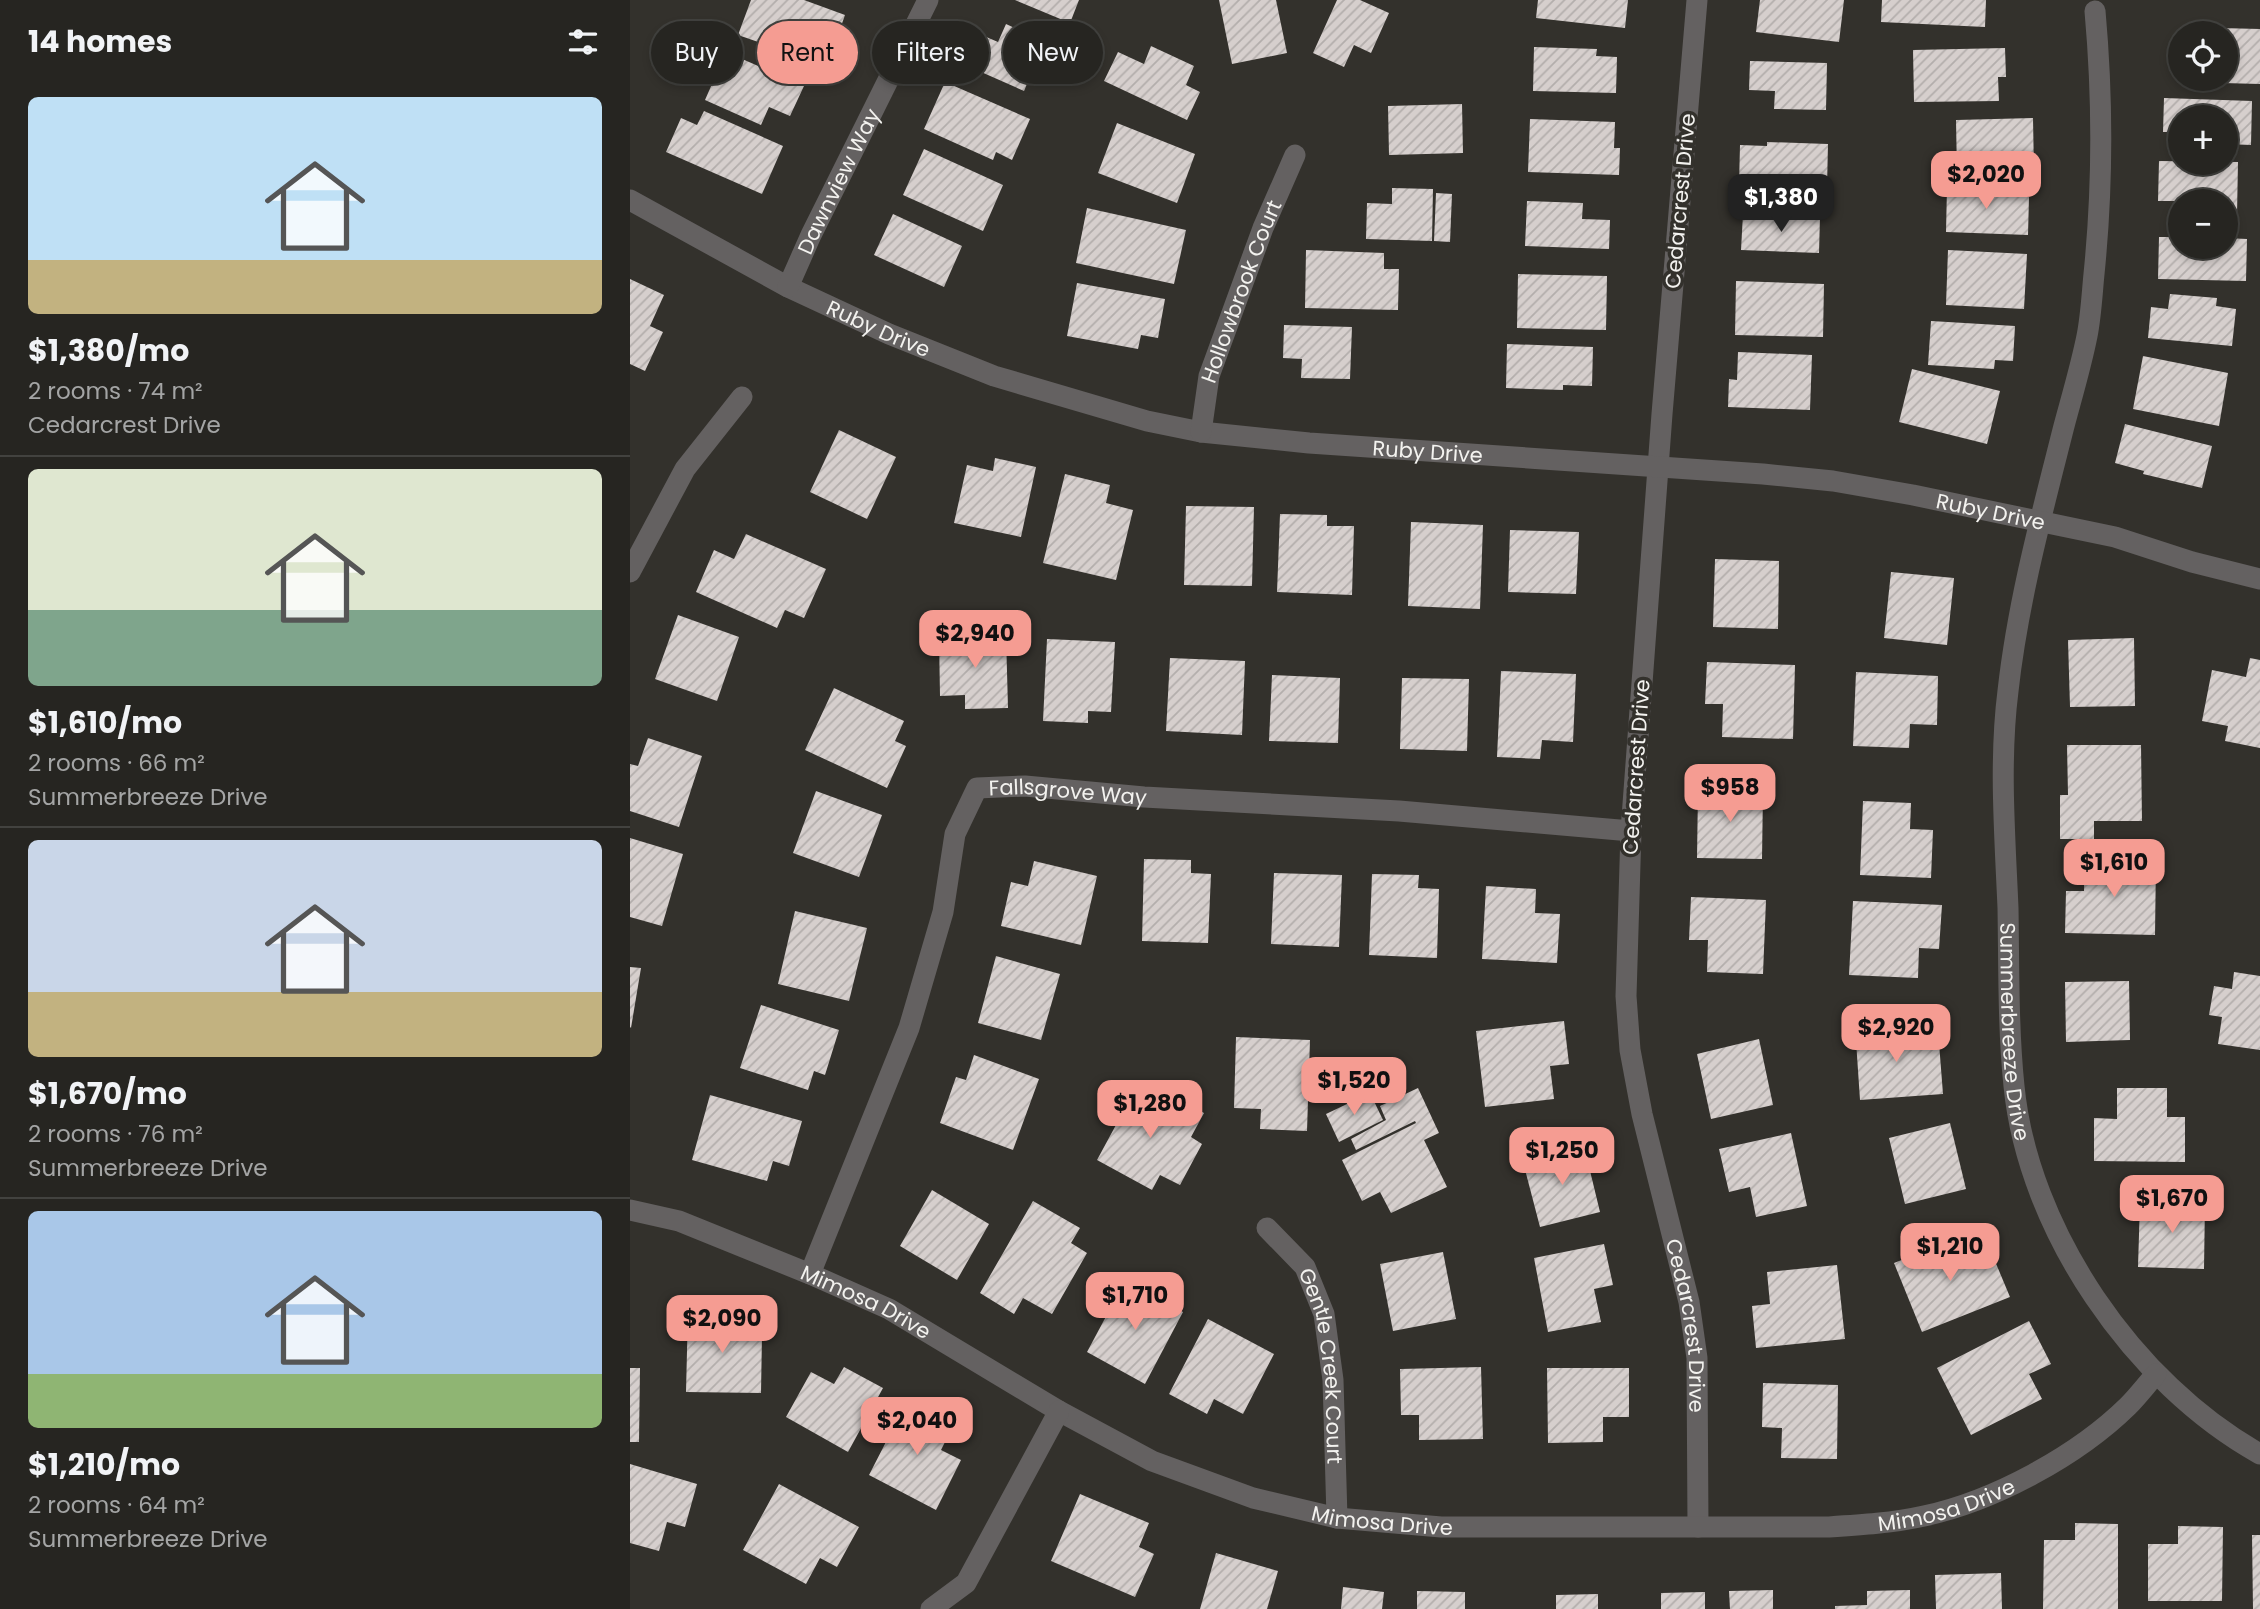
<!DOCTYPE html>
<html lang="en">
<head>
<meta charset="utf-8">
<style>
	:root { --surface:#262521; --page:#32312e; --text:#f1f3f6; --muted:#a4a5a5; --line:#42423f; --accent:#f59c92 }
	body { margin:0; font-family:Poppins,sans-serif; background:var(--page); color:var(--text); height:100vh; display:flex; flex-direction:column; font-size:26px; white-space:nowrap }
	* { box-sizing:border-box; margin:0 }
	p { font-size:23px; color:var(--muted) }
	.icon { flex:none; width:38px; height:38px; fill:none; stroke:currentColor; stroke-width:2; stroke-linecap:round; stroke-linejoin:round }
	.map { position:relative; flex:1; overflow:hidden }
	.sheet { display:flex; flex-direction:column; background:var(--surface); width:630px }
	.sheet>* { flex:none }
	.guide { position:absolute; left:21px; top:21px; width:665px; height:63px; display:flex; gap:14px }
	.tools { position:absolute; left:1538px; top:21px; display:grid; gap:14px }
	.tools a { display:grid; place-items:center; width:70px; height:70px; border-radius:50%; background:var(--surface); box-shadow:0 4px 10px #0003,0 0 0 2px var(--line); font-size:35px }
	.price { position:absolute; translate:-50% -60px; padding:0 16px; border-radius:14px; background:var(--accent); color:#111; font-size:23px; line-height:46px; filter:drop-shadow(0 2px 4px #0008) }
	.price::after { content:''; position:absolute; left:50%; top:42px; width:21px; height:16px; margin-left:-10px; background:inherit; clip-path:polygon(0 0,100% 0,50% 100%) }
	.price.on { background:#222; color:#fff }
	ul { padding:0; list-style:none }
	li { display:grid; align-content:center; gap:14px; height:371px; padding:0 28px }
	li+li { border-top:2px solid var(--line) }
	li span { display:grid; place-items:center; height:217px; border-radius:10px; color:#555 }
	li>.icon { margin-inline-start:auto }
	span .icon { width:126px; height:126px; fill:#fffc; stroke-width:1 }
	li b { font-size:30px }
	h2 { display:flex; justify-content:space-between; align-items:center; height:84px; padding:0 28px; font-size:30px }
	.chip { padding:0 24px; border-radius:32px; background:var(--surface); box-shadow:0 4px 10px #0003,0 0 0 2px var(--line); font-size:24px; line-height:63px }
	.chip.on { background:var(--accent); color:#111 }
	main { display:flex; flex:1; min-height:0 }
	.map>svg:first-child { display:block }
	.building { fill:url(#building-hatch) }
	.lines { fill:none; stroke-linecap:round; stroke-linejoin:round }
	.minor { stroke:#646161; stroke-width:21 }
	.labels { text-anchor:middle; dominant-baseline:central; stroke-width:7; stroke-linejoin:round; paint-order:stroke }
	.street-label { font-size:21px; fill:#f3f2ef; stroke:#33312c }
</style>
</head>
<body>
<main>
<section class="sheet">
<h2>14 homes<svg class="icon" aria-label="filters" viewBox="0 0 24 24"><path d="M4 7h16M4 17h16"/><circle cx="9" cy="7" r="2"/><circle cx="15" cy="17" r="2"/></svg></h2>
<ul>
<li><span style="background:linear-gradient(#bfe0f5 75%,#c2b280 0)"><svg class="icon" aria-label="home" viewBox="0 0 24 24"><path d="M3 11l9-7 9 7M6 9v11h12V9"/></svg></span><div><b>$1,380/mo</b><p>2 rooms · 74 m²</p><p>Cedarcrest Drive</p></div></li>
<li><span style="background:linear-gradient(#dfe7d0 65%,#7fa58c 0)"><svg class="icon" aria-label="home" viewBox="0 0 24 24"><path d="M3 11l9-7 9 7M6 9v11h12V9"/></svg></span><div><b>$1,610/mo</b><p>2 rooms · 66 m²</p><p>Summerbreeze Drive</p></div></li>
<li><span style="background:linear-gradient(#c9d6e8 70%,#c2b280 0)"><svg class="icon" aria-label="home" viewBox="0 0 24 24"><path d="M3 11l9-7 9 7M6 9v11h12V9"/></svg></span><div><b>$1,670/mo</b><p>2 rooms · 76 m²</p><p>Summerbreeze Drive</p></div></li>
<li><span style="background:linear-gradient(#a9c7e8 75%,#8fb573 0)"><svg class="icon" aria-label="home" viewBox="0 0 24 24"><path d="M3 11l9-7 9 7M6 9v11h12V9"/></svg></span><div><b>$1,210/mo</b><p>2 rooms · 64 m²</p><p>Summerbreeze Drive</p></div></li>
</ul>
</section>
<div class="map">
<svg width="1630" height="1609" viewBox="0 0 1630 1609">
	<defs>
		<pattern id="building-hatch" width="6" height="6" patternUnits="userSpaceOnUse" patternTransform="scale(1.75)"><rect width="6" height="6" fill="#d6cfcd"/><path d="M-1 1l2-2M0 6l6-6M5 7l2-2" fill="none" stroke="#b3aeac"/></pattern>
	</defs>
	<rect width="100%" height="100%" fill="#33312c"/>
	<g class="building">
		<polygon points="121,0 174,0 215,15 197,66 108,35"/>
		<polygon points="385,0 449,0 440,23"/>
		<polygon points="589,0 646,0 657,53 602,64"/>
		<polygon points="707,0 730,0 759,13 741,53 724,45 714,67 683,53"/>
		<polygon points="908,0 998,0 995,28 906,18"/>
		<polygon points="1130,0 1214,0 1209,42 1126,32"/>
		<polygon points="1252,0 1356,0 1355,27 1251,22"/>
		<polygon points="376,24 415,42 394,91 333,64 347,33 368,42"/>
		<polygon points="1550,27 1630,29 1630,84 1555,82 1555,79 1596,79 1596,33 1550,33"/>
		<polygon points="521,46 564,66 556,85 570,92 557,120 474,81 488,52 514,64"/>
		<polygon points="904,47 967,49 966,56 987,57 986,93 903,91"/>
		<polygon points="1375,48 1376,77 1368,77 1369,101 1284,102 1283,50"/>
		<polygon points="96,52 174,86 160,116 139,107 131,125 75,100"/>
		<polygon points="1120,61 1197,63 1196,110 1144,109 1145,91 1119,90"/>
		<polygon points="315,82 400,119 382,160 366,152 363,160 294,129"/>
		<polygon points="1534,98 1622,101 1621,145 1596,144 1596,117 1550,117 1550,132 1533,132"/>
		<polygon points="832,104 833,153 759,155 758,106"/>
		<polygon points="74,111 153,146 132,194 36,152 51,118 67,125"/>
		<polygon points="1403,118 1404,172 1327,174 1326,120"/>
		<polygon points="900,119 985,122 984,148 990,148 989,175 898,172"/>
		<polygon points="487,123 565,154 547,203 468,173"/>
		<polygon points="1137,142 1198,144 1197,187 1109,185 1110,145 1137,146"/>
		<polygon points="294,149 373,185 353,231 273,195"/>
		<polygon points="1529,161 1608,162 1607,215 1596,215 1596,201 1550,201 1550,214 1544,214 1544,201 1528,201"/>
		<polygon points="1317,187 1380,188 1379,197 1399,197 1398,235 1316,232"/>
		<polygon points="762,188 803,189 802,241 736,239 737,203 762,204"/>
		<polygon points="806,193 822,194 820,242 804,241"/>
		<polygon points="897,201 953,203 952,219 980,220 979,249 895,246"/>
		<polygon points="457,208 556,230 544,284 446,263"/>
		<polygon points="263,214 332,246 314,287 244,255"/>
		<polygon points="1113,214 1190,217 1189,253 1111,250"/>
		<polygon points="1529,237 1550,237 1550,247 1596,247 1596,238 1617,239 1616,281 1528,279"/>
		<polygon points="676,250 754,253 754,269 769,269 768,310 675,308"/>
		<polygon points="1318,250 1397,254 1394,309 1316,305"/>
		<polygon points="888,274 977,276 976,330 887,328"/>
		<polygon points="0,279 34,295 20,326 33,332 15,371 0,364"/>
		<polygon points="1106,281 1194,284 1193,337 1105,335"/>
		<polygon points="447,283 535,299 528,338 511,335 508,349 437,336"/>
		<polygon points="1540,294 1587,298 1586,306 1606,309 1602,346 1518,338 1521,307 1538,309"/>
		<polygon points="1301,321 1385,326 1383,361 1365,360 1364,369 1298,365"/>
		<polygon points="654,325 722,327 720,379 671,378 672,359 653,358"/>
		<polygon points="877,344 963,347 962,386 933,385 933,390 876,388"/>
		<polygon points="1108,352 1182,355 1180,410 1098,407 1099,379 1107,380"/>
		<polygon points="1513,356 1598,373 1589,426 1503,409"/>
		<polygon points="1282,369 1370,391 1357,444 1269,422"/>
		<polygon points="1495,424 1582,446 1572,488 1513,474 1514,471 1485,463"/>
		<polygon points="209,430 266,457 237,519 180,492"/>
		<polygon points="365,458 406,467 391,537 324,523 337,465 363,471"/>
		<polygon points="435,474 480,485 476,503 503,510 486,580 413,563"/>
		<polygon points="556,506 624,507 622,586 554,585"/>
		<polygon points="650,514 697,515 697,526 724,526 722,595 647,592"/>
		<polygon points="781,522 853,525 850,609 778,606"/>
		<polygon points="880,530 949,532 946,594 878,592"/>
		<polygon points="116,534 196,569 174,618 155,610 147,628 66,592 84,550 104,559"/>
		<polygon points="1085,559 1149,561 1148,629 1083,627"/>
		<polygon points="1261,572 1324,578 1317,645 1254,638"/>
		<polygon points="48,615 109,637 87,701 25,679"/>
		<polygon points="376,635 378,708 335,709 335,695 310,696 309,637"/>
		<polygon points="1504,638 1505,706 1440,707 1438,640"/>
		<polygon points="417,639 485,642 481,712 458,711 458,723 413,721"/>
		<polygon points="540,658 615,661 612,735 536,731"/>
		<polygon points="1620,658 1630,660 1630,748 1595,741 1598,726 1572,721 1582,670 1616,677"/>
		<polygon points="1077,662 1165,665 1163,739 1092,737 1093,704 1075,704"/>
		<polygon points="871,671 946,674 943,742 912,740 910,759 867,757"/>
		<polygon points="1226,672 1308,676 1307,725 1280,724 1279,748 1223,746"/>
		<polygon points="642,675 710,678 708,743 639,741"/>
		<polygon points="772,678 839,679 837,751 770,749"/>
		<polygon points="204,688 274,721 265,741 276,746 257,788 175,750"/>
		<polygon points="18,738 72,756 49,827 0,811 0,764 8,766"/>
		<polygon points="1437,745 1511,745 1512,821 1464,821 1464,839 1430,839 1430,795 1438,795"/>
		<polygon points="1068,790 1133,791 1132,859 1067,858"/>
		<polygon points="186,791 252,815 229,877 163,853"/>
		<polygon points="1233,801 1281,803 1280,829 1303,830 1301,878 1230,875"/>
		<polygon points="0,838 53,854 32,926 0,917"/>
		<polygon points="514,859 561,860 561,873 581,874 578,943 512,941"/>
		<polygon points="1455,859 1526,860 1525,935 1435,933 1436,891 1454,891"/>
		<polygon points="404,861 467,876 451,945 371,926 381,882 398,886"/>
		<polygon points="644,873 712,875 709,947 641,944"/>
		<polygon points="742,874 789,875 788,888 809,889 807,958 739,955"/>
		<polygon points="856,886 906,889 905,913 930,914 927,963 852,959"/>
		<polygon points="1061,897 1136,900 1133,974 1077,972 1078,940 1059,940"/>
		<polygon points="1223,901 1312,905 1309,949 1289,948 1288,978 1219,975"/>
		<polygon points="165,911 237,928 219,1001 148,984"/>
		<polygon points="366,956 430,974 411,1040 348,1023"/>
		<polygon points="0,967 11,968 1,1028 0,1027"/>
		<polygon points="1604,972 1630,976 1630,1050 1588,1044 1592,1017 1579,1015 1584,986 1602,989"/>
		<polygon points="1499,981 1500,1040 1436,1042 1435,982"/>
		<polygon points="131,1005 209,1030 195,1075 184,1071 178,1090 110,1068"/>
		<polygon points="934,1021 939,1064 920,1066 924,1099 855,1107 846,1031"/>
		<polygon points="1279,1023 1281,1045 1309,1043 1313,1094 1230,1100 1225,1026"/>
		<polygon points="606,1037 680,1040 677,1131 630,1129 631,1109 604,1108"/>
		<polygon points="1129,1039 1143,1105 1081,1119 1067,1054"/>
		<polygon points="344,1055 409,1079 383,1150 310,1123 326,1077 336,1080"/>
		<polygon points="485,1088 539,1117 549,1099 574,1113 561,1137 572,1144 550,1185 530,1175 522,1190 467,1160 487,1123 471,1115"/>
		<polygon points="788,1088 809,1133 794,1140 817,1187 761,1213 750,1192 732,1201 712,1160 786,1123 785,1121 726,1150 721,1139 756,1120 750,1106"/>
		<polygon points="1487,1088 1537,1088 1537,1117 1555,1117 1555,1162 1464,1161 1464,1118 1487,1119"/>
		<polygon points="740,1093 753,1120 709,1142 696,1114"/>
		<polygon points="80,1095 172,1121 159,1166 143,1161 137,1181 62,1160"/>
		<polygon points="1320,1123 1336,1189 1275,1204 1259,1138"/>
		<polygon points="1161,1133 1177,1206 1126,1217 1120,1187 1099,1192 1089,1149"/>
		<polygon points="954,1146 970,1212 910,1227 893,1162"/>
		<polygon points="302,1190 359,1224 327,1280 270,1246"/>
		<polygon points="403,1201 450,1228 441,1243 457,1253 422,1314 393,1298 384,1314 350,1293"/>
		<polygon points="1510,1201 1575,1202 1574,1269 1508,1267"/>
		<polygon points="1332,1236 1342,1262 1362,1254 1380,1297 1292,1332 1264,1263"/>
		<polygon points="974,1244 983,1285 964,1289 971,1322 918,1332 904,1258"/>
		<polygon points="813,1252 826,1319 763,1331 750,1264"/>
		<polygon points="1207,1265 1215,1339 1126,1348 1122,1306 1140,1304 1137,1272"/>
		<polygon points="495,1281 553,1312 515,1384 457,1352"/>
		<polygon points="58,1310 106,1311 106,1335 132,1335 131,1393 56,1392"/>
		<polygon points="578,1319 644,1354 613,1414 584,1399 577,1414 539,1394"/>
		<polygon points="1399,1321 1421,1364 1399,1374 1412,1399 1341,1435 1307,1368"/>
		<polygon points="214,1367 253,1388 218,1452 156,1417 181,1372 204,1384"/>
		<polygon points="851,1367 853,1439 789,1440 789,1415 771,1415 770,1369"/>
		<polygon points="0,1368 10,1368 9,1442 0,1442"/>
		<polygon points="917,1368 999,1368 999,1417 973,1417 973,1442 918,1443"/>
		<polygon points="1133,1383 1208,1385 1207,1459 1151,1458 1152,1428 1132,1427"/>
		<polygon points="277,1401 324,1424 311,1450 331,1460 306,1510 239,1475"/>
		<polygon points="0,1464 67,1484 55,1527 37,1522 29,1551 0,1543"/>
		<polygon points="149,1484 229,1527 207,1567 190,1558 176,1584 113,1550"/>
		<polygon points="450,1494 519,1523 509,1547 524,1554 505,1597 421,1561"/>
		<polygon points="1445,1523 1488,1524 1488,1609 1413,1609 1414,1540 1445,1540"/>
		<polygon points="1548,1526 1593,1527 1592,1601 1518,1601 1518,1544 1548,1544"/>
		<polygon points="1622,1535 1630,1535 1630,1609 1623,1609"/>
		<polygon points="586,1553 648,1571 637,1609 570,1609"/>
		<polygon points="1371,1573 1372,1609 1306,1609 1305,1575"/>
		<polygon points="713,1587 754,1592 752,1609 711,1609"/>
		<polygon points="1143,1590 1143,1609 1100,1609 1099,1591"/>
		<polygon points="1280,1590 1280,1609 1205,1609 1205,1606 1237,1605 1237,1591"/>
		<polygon points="787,1591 835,1592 835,1609 787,1609"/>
		<polygon points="1075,1592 1075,1609 1031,1609 1031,1593"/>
		<polygon points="968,1594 968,1609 926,1609 926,1595"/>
	</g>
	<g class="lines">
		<g class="minor">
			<path id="s1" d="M 1067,0 L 1032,414 L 1001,831 L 996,996 L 1000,1050 L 1012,1114 L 1059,1302 L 1067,1358 L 1068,1527"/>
			<path id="s2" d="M 1465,11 C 1473,100 1473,185 1464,274 C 1462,294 1461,316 1457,336 C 1451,366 1442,396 1434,426 C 1412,513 1388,601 1378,691 C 1369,762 1375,837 1378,908 C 1379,967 1378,1028 1384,1086 C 1398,1230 1504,1384 1630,1454"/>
			<path id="s3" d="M 0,200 L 158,287 L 259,334 L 364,376 L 517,421 L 571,432 L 679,443 L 1133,474 L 1203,481 L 1283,495 L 1485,537 L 1562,562 L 1630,579"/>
			<path id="s4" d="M 158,287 L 181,235 L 298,0"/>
			<path id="s5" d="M 571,432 L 579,376 L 633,228 L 665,155"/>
			<polyline points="0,572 55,469 112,397"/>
			<path id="s6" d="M 0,1210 L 49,1221 L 180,1274 L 259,1309 L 429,1411 L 522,1461 L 623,1498 L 707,1518 L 811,1527 L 1198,1527 C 1230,1525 1263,1523 1294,1516 C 1364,1501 1447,1456 1498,1406 C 1508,1396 1517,1384 1526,1374"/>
			<path id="s7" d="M 637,1228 L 675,1267 L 694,1314 L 703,1380 L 707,1518"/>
			<path id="s8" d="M 180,1274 L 279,1028 L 313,912 L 325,834 L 347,788 L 395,786 L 514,797 L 769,811 L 1001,831"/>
			<polyline points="301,1609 336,1583 429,1411"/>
		</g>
	</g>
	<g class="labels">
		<g class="street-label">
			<text stroke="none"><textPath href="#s4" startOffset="117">Dawnview Way</textPath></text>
			<text transform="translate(1050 201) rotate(-85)">Cedarcrest Drive</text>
			<text stroke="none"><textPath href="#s5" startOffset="147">Hollowbrook Court</textPath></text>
			<text stroke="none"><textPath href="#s3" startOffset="280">Ruby Drive</textPath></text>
			<text stroke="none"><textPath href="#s3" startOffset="847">Ruby Drive</textPath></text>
			<text stroke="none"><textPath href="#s3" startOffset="1414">Ruby Drive</textPath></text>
			<text transform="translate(1006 767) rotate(-86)">Cedarcrest Drive</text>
			<text stroke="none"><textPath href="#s8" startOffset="607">Fallsgrove Way</textPath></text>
			<text stroke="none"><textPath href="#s2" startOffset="1031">Summerbreeze Drive</textPath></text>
			<text stroke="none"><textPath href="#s6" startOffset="254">Mimosa Drive</textPath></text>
			<text stroke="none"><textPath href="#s1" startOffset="1335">Cedarcrest Drive</textPath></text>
			<text stroke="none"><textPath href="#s7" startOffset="156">Gentle Creek Court</textPath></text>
			<text stroke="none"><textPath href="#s6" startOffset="1388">Mimosa Drive</textPath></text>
			<text stroke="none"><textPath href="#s6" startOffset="821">Mimosa Drive</textPath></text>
		</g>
	</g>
</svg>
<div class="tools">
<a><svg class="icon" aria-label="locate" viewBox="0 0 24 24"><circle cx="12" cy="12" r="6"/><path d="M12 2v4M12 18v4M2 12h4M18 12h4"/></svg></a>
<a>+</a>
<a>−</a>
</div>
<b class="price" style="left:1356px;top:211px">$2,020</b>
<b class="price on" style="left:1151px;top:234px">$1,380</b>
<b class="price" style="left:345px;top:670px">$2,940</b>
<b class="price" style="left:1100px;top:824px">$958</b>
<b class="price" style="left:1484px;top:899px">$1,610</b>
<b class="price" style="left:1266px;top:1064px">$2,920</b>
<b class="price" style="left:724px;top:1117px">$1,520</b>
<b class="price" style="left:520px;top:1140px">$1,280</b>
<b class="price" style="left:932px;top:1187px">$1,250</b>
<b class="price" style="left:1542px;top:1235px">$1,670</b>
<b class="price" style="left:1320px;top:1283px">$1,210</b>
<b class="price" style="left:505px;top:1332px">$1,710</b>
<b class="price" style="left:92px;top:1355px">$2,090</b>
<b class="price" style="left:287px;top:1457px">$2,040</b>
<div class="guide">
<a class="chip">Buy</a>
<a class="chip on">Rent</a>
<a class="chip">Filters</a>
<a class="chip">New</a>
</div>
</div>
</main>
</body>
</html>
